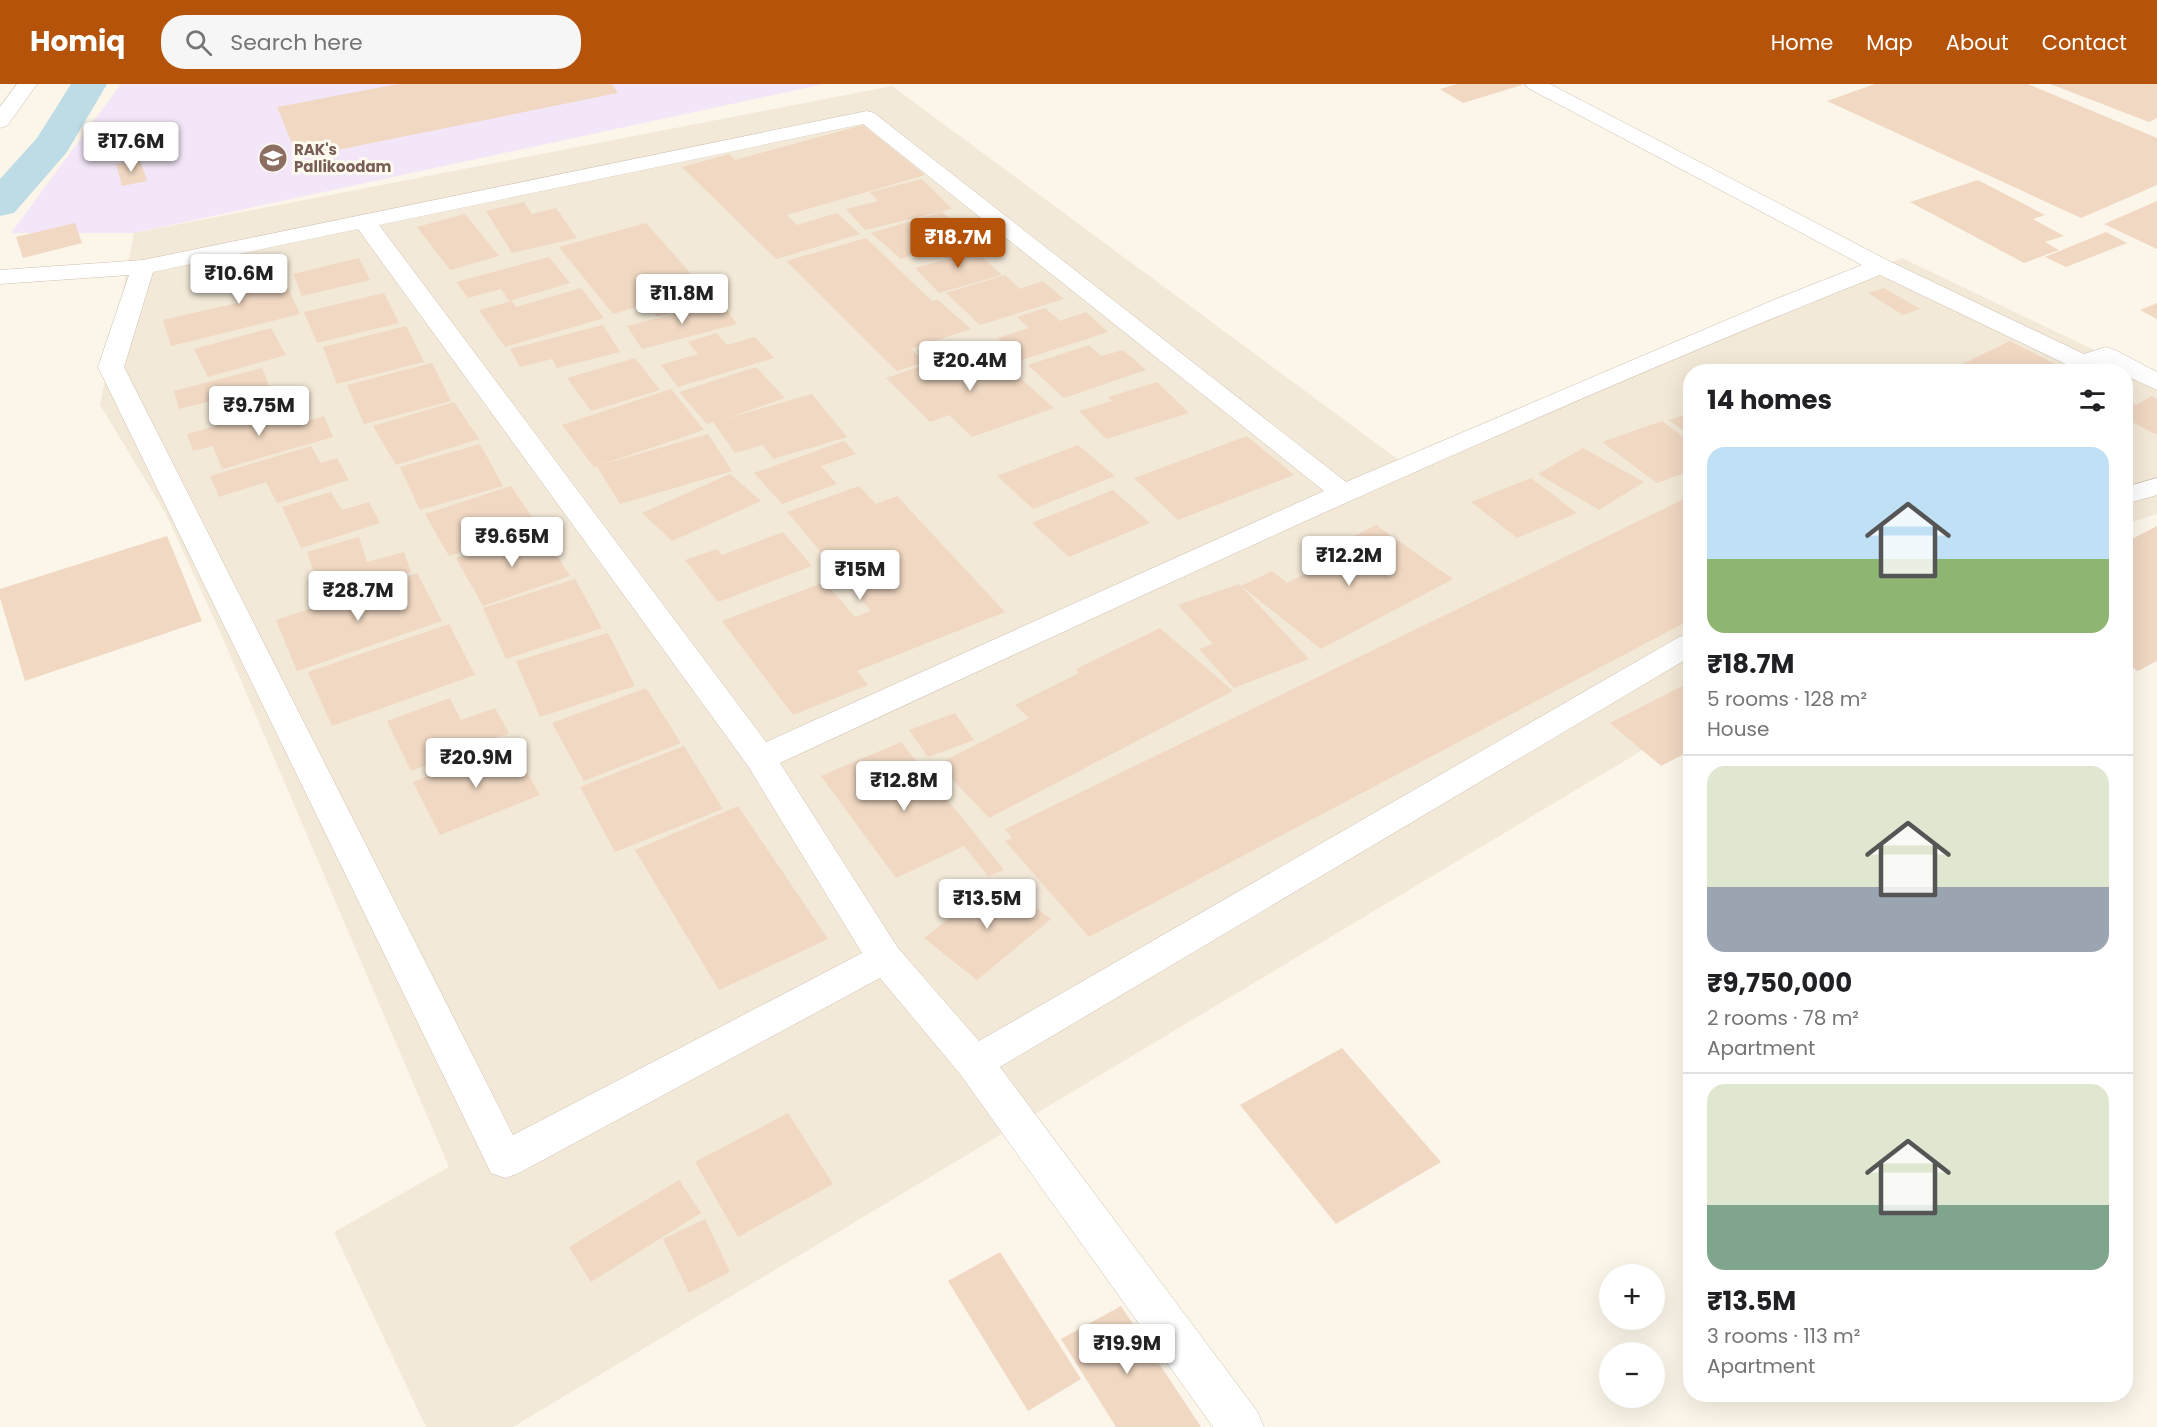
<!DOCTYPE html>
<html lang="en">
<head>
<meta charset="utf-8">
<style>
	:root { --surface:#fff; --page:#f6f6f6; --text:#202124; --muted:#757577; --line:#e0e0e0; --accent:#b45309 }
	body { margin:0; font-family:Poppins,sans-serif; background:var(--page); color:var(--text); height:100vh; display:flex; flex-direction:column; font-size:22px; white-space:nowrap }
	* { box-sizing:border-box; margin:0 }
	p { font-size:20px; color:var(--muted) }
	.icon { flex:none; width:33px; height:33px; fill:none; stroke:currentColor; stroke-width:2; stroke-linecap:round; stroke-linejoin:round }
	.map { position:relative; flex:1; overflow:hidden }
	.sheet { position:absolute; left:1683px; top:280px; width:450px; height:1038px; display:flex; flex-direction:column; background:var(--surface); border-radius:24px; box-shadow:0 6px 24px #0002 }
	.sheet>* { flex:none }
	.tools { position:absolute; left:1599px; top:1180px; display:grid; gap:12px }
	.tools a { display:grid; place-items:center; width:66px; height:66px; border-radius:50%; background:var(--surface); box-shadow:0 6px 24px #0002; font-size:30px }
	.price { position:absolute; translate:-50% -51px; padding:0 14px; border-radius:6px; background:#fff; color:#222; font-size:20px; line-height:39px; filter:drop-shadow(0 2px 3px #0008) }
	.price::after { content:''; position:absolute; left:50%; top:36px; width:18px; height:14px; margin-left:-9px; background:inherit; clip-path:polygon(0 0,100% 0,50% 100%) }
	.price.selected { background:var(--accent); color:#fff }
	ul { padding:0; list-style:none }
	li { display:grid; align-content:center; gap:12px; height:318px; padding:0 24px }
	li+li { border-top:2px solid var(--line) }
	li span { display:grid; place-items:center; height:186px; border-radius:18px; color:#555 }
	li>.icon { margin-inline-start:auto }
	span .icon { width:108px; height:108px; fill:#fffc; stroke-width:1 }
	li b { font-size:26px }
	h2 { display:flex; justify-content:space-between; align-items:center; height:72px; padding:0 24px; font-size:26px }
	header { display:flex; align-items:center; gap:36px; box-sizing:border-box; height:84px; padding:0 30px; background:var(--accent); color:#fff }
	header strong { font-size:28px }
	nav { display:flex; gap:33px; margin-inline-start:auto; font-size:21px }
	.search { width:420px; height:54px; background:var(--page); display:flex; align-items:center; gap:15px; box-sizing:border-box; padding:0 21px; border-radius:24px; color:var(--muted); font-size:22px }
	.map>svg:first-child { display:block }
	.residential { fill:#f3e9d8 }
	.education { fill:#f3e6f8 }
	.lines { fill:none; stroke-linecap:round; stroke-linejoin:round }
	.canal { fill:#bedce5; fill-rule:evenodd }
	.building { fill:#f0d8c2 }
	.street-casing { stroke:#cebfb0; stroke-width:1 }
	.secondary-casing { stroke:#d0c0ad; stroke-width:1 }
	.street { fill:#fff; fill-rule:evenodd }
	.secondary { fill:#fff; fill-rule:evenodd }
	.labels { text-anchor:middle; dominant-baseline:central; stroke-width:6; stroke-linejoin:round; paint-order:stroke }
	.far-education-label { font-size:15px; font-weight:bold; fill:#785e54; stroke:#fefaf0; text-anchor:start }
</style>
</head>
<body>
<header>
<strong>Homiq</strong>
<div class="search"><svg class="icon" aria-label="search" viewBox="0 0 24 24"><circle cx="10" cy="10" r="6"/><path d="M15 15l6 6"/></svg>Search here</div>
<nav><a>Home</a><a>Map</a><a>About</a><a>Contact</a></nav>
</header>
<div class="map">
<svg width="2157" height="1343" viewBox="0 0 2157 1343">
	<rect width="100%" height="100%" fill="#fcf6ea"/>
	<polygon class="residential" points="892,2 1404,380 1551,313 1902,174 2157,296 2157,430 2126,440 2126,288 1690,288 1690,641 1646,664 513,1343 426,1343 334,1148 449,1083 221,550 166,430 100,321 134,149"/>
	<polygon class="education" points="121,0 824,0 134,149 11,149"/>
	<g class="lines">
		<polygon class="canal" points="71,0 107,0 67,68 14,129 0,132 0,95 37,54"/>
	</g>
	<g class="building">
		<polygon points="398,0 612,0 618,9 298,74 277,23"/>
		<polygon points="1457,0 1522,0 1522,1 1463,19 1440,5"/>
		<polygon points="1875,0 2028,0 2157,54 2157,101 2081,134 1827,17"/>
		<polygon points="2050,0 2157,0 2157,34 2149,38"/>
		<polygon points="863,41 925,91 787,131 797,141 837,129 860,150 776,175 682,83 729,70 735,76"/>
		<polygon points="140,75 147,97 122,102 116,80"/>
		<polygon points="922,95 952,125 865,146 846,125 878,117 870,108"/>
		<polygon points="1978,96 2045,131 2033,135 2064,152 2045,158 2059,166 2024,179 1910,118"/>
		<polygon points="2157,117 2157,165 2104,140"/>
		<polygon points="524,118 532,130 556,124 577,154 512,169 486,127"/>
		<polygon points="942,128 972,153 901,175 871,149"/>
		<polygon points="465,130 499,172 450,186 417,143"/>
		<polygon points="75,139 82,159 23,174 16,153"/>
		<polygon points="646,139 693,192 668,199 678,211 613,230 559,163"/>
		<polygon points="2106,148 2127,159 2066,183 2045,173"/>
		<polygon points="866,154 932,217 938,216 971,245 911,265 925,278 897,287 786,177"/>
		<polygon points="966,158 1002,191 939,209 915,184 974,168 945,174 937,165"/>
		<polygon points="549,173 570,199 509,217 501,205 468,214 456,198"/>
		<polygon points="359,174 370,196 302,212 293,190"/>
		<polygon points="275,175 300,230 171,262 163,236 237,219 224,187"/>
		<polygon points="1005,191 1020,205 1043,197 1064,215 980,241 946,209"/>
		<polygon points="581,204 604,234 505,263 479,226 512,217 516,223"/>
		<polygon points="1884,204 1920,225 1903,231 1868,209"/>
		<polygon points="384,209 399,239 317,259 304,228"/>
		<polygon points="685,211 694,223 657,233 648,221"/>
		<polygon points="721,218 737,240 642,265 627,242"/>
		<polygon points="2157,219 2157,235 2140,226"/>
		<polygon points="1045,224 1060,237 1086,228 1108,248 1022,276 998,254 1029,244 1017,233"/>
		<polygon points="603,241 620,268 557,284 552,275 520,283 510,265"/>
		<polygon points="406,242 424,278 337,300 323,263"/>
		<polygon points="271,244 286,271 208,293 194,265"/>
		<polygon points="717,249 727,261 755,253 774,274 678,303 661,281 698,270 688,258"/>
		<polygon points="2010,257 2071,288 1946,288"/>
		<polygon points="983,261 1054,324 972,353 949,331 930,338 886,294"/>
		<polygon points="1089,261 1101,272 1123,266 1146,286 1064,314 1028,281"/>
		<polygon points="635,274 660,306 591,327 567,294"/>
		<polygon points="432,279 451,317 364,340 347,301"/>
		<polygon points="756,283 785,314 725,335 812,310 847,353 773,375 763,361 735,369 713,338 707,340 679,308"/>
		<polygon points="262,284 275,316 225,330 220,315 179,325 174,307"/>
		<polygon points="1157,298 1189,329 1106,355 1079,327 1112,317 1108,313"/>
		<polygon points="671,305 704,346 594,383 562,341"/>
		<polygon points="2152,312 2157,315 2157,351 2126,335 2126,315 2136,321"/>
		<polygon points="454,318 479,355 396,381 373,342"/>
		<polygon points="288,322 297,340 324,332 333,353 222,385 213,362 193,367 187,350"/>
		<polygon points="1690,329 1690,352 1669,336"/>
		<polygon points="1662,337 1690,358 1690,387 1657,399 1602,358"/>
		<polygon points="708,350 732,387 620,420 597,382"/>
		<polygon points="1247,352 1294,391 1178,436 1134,394"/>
		<polygon points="844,357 856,370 821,382 837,400 782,420 754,389"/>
		<polygon points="480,360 503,402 420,426 400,383"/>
		<polygon points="1078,361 1115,392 1033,425 997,392"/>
		<polygon points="311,362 321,379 337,374 349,396 277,419 266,398 219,413 210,392"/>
		<polygon points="1583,364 1644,398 1599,426 1538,390"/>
		<polygon points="730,390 761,417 672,457 642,429"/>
		<polygon points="1531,394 1577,429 1517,454 1471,418"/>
		<polygon points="511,402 538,442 449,472 425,430"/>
		<polygon points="859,402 876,420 897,412 1005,528 857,587 868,601 793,631 722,537 825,498 855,533 871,527 787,428"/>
		<polygon points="1113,406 1150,439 1069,473 1032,439"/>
		<polygon points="331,408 342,426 369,418 380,439 301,464 282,423"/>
		<polygon points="1690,412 1690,536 1089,853 1005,757 1012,754 1005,745"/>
		<polygon points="1376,441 1453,495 1321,565 1241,502 1272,487 1287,499 1320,482 1310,475"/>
		<polygon points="2157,442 2157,577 2138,587 2126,579 2126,458"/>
		<polygon points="541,446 570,492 483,522 456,474"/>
		<polygon points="783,448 812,482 718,518 685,476 717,465 722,471"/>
		<polygon points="167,452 202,537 25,597 0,514 0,505"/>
		<polygon points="359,453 367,478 404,468 411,488 322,513 307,468"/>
		<polygon points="417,489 442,537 297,587 276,536"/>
		<polygon points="575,495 602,544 506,575 483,524"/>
		<polygon points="1239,500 1309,575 1234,604 1199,565 1213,560 1178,521"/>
		<polygon points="449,540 475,591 332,642 308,588"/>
		<polygon points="1160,544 1233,607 989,734 938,680 1029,634 1015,621 1079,589 1076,585"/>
		<polygon points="608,549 635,602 540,633 516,577"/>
		<polygon points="1690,598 1690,667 1661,682 1610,639"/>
		<polygon points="646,604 681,659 584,697 552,639"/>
		<polygon points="450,614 461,636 495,624 509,649 411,687 387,637"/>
		<polygon points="955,629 974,656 928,673 909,646"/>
		<polygon points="901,658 1004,786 988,792 964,762 896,794 821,692"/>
		<polygon points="510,659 540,711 440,751 413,698"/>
		<polygon points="684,662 723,725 615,768 580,703"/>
		<polygon points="738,722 828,855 719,906 635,766"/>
		<polygon points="998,796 1051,835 977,896 924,854"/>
		<polygon points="1342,964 1441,1078 1336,1140 1240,1021"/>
		<polygon points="788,1029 833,1100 738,1153 695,1078"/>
		<polygon points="679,1096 701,1129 591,1198 569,1163"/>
		<polygon points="705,1135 730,1188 689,1209 663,1155"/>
		<polygon points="1000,1168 1081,1295 1028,1327 948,1197"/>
		<polygon points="1121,1222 1201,1343 1116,1343 1061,1255"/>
	</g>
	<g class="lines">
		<g class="street-casing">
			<g id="street">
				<path d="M 1525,0 L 1550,0 L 1889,177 L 2084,270 L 2106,263 L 2115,266 L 2157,288 L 2157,306 L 2126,292 L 2126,288 L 2119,288 L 2104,280 L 2083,287 L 2074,284 L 1880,191 C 1507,339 1144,511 780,679 L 898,864 L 979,957 L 1679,553 L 1690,550 L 1690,573 L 1000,983 L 1257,1327 L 1264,1343 L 1213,1343 L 960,990 L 880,894 L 519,1089 L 505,1094 L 491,1089 L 98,283 L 129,191 L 0,200 L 0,186 L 143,176 L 867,27 L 874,29 L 1346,398 L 1776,215 L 1862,181 L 1528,4 ZM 863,40 L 1324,407 L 766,658 L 379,141 ZM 358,145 L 748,682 L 862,869 L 513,1051 L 124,283 L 153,188 Z"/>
				<polygon points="2157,394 2157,411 2126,420 2126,403"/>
			</g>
		</g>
		<g class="secondary-casing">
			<polygon id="secondary" points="17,0 37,0 7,42 0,44 0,23"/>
		</g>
		<use href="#street" class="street"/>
		<use href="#secondary" class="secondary"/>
	</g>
	<defs>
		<g id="school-disc" transform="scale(1.5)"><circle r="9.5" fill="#8d6e63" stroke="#fefaf0"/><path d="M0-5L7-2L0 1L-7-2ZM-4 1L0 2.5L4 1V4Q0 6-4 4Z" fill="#fff"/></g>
	</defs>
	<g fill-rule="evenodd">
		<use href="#school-disc" x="273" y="74"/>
	</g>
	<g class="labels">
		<g class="far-education-label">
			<text x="294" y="65">RAK's<tspan x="294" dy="17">Pallikoodam</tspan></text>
		</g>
	</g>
</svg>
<div class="tools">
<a>+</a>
<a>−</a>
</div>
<b class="price" style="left:131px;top:89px">₹17.6M</b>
<b class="price selected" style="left:958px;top:185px">₹18.7M</b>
<b class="price" style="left:239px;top:221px">₹10.6M</b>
<b class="price" style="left:682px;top:241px">₹11.8M</b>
<b class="price" style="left:970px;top:308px">₹20.4M</b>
<b class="price" style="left:259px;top:353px">₹9.75M</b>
<b class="price" style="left:512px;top:484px">₹9.65M</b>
<b class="price" style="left:1349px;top:503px">₹12.2M</b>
<b class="price" style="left:860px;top:517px">₹15M</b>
<b class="price" style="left:358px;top:538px">₹28.7M</b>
<b class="price" style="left:476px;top:705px">₹20.9M</b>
<b class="price" style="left:904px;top:728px">₹12.8M</b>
<b class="price" style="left:987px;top:846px">₹13.5M</b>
<b class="price" style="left:1127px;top:1291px">₹19.9M</b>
<section class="sheet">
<h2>14 homes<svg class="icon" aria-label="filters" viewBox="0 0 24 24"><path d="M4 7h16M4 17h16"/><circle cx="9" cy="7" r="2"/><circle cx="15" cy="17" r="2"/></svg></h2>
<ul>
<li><span style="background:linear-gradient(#bfe0f5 60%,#8fb573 0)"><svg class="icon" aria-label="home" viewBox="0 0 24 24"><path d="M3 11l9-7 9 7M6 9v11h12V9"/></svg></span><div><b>₹18.7M</b><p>5 rooms · 128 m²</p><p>House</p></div></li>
<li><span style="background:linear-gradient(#dfe7d0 65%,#9aa5b1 0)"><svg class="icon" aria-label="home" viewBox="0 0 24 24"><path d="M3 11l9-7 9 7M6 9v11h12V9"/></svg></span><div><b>₹9,750,000</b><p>2 rooms · 78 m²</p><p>Apartment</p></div></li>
<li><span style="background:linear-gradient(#dfe7d0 65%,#7fa58c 0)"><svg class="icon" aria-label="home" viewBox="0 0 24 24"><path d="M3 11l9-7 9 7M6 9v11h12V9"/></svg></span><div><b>₹13.5M</b><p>3 rooms · 113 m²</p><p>Apartment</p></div></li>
</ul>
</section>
</div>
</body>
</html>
